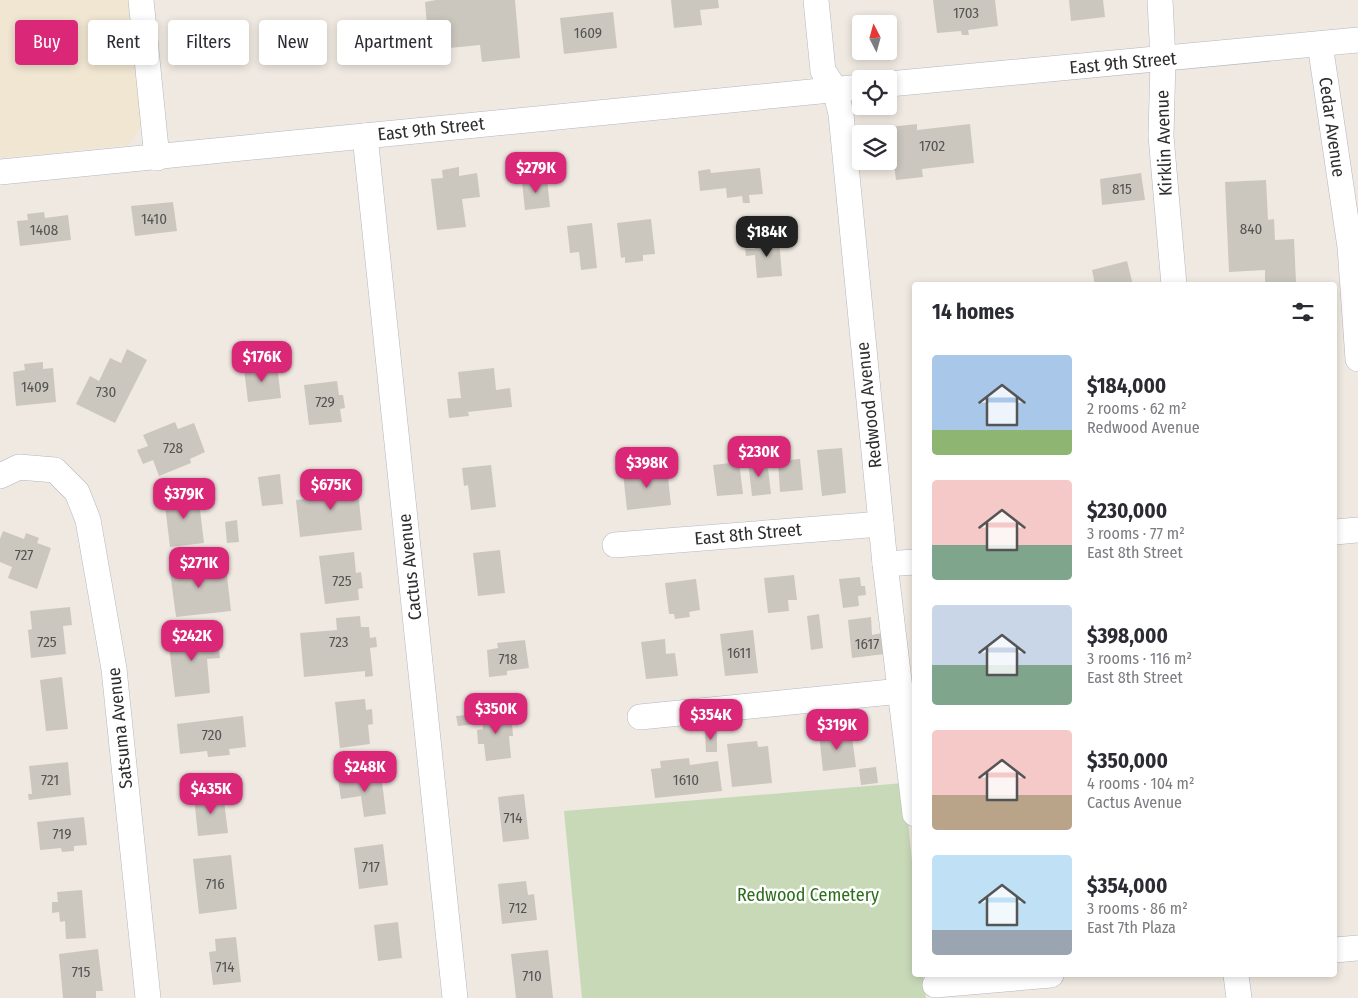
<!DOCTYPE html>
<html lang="en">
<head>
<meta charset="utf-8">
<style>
	:root { --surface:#fff; --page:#f7f7f7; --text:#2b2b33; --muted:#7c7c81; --accent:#db2777 }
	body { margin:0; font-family:"Fira Sans Condensed",sans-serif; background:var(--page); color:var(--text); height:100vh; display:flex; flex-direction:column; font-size:19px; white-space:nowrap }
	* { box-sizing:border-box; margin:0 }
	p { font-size:16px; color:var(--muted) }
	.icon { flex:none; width:28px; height:28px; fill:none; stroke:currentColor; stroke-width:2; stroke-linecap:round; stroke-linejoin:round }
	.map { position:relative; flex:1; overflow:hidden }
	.details { position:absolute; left:912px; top:282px; width:425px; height:695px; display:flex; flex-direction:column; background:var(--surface); border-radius:5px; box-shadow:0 2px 8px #0003 }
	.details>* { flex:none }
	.hud { position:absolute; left:15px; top:20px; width:475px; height:45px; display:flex; gap:10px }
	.needle { width:32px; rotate:354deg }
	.tools { position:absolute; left:852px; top:15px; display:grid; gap:10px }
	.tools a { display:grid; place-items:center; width:45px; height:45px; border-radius:5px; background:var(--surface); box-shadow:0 2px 8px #0003; font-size:25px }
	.price { position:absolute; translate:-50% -42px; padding:0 11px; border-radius:10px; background:var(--accent); color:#fff; font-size:16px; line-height:32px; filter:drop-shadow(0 1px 2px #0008) }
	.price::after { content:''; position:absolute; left:50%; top:30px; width:15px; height:11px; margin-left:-8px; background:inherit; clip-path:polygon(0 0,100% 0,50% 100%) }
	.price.active { background:#222; color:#fff }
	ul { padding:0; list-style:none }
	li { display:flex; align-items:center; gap:15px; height:125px; padding:0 20px }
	li span { display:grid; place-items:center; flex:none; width:140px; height:100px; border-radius:5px; color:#555 }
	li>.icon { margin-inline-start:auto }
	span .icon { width:60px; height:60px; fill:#fffc; stroke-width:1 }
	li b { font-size:21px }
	h2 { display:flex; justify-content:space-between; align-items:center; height:60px; padding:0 20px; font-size:21px }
	.pill { padding:0 18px; border-radius:5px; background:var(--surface); box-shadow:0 2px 8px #0003; font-size:18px; line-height:45px }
	.pill.active { background:var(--accent); color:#fff }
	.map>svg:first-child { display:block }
	.education { fill:#f0e6d1 }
	.cemetery { fill:#c8d9b8 }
	.building { fill:#cbc7bf }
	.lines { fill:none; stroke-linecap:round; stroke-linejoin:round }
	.minor-casing { stroke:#b4b7c1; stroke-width:26 }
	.minor { stroke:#fff; stroke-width:25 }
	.labels { text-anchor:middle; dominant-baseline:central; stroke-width:5; stroke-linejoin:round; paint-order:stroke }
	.number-label { font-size:15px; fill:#555452 }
	.street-label { font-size:18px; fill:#2e2e2e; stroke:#fff }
	.park-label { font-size:18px; fill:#2c6e1b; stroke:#fff }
</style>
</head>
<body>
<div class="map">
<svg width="1358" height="998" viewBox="0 0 1358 998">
	<rect width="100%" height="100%" fill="#efe9e1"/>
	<polygon class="education" points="0,0 133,0 146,120 128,145 0,158"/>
	<polygon class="cemetery" points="904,783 915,891 915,975 923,975 926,998 582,998 564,811"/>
	<g class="building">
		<polygon points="436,0 515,0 520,58 482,62 480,45 429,50 425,2"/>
		<polygon points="671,0 718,0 719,8 700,10 702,25 674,28"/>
		<polygon points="933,0 995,0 998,26 968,30 969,35 962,35 961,31 937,33"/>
		<polygon points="1069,0 1103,0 1105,17 1071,21"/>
		<polygon points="613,12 617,48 564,54 560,18"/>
		<polygon points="917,124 917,130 970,124 974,163 922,169 923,177 896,180 889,127"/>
		<polygon points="459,167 459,176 477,173 480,197 462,199 466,227 437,230 431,179 443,178 442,170"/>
		<polygon points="760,168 763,194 749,195 750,203 743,203 742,196 727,198 726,188 700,191 698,171 710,169 711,173"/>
		<polygon points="1141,173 1145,200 1102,205 1100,179"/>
		<polygon points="547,179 550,207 525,210 522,182"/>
		<polygon points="1266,180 1268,220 1274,219 1275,240 1294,239 1296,282 1265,284 1265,270 1229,272 1225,182"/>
		<polygon points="173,202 177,231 135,236 131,206"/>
		<polygon points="44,212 45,218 68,215 71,240 20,246 17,221 28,220 27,214"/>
		<polygon points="651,219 655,254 643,255 643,261 625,263 625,257 621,258 617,223"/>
		<polygon points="592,223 597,268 581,270 579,252 570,253 567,226"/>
		<polygon points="779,238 782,276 757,278 755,255 746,256 745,249 755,249 754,240"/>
		<polygon points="1127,261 1133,285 1095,285 1092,270"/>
		<polygon points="127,349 147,360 115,423 76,404 90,376 99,381 110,358 121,363"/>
		<polygon points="43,362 43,369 53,368 56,402 16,406 13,372 25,370 24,364"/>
		<polygon points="277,365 281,398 248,402 244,369"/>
		<polygon points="494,368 496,390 510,388 512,407 468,412 469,416 449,418 447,399 461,398 458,372"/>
		<polygon points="337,381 339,395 343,395 345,408 340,409 342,422 309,425 304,385"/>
		<polygon points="175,422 178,429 194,423 205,452 190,459 191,463 159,476 153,460 143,464 137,450 148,446 143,435"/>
		<polygon points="770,444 771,454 762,455 761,445"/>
		<polygon points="842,448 846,493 822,496 817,450"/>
		<polygon points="800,459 803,490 780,492 778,461"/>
		<polygon points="767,460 771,494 752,496 748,462"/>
		<polygon points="739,462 743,494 717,496 713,465"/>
		<polygon points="491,465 496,507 471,510 468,485 464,486 462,468"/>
		<polygon points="667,468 671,505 627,510 623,473"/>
		<polygon points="280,474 283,504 262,506 258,477"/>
		<polygon points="357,481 362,530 300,537 296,500 315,498 314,490 327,489 327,484"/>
		<polygon points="198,493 204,543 170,547 164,497"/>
		<polygon points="237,520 239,542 227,543 225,522"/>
		<polygon points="3,531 24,539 26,533 39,538 37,543 51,548 37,589 8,578 12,567 0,562 0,539"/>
		<polygon points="500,550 505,593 478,596 473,553"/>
		<polygon points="354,552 356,573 361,572 363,588 358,589 359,600 325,604 319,556"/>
		<polygon points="201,560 202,570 226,567 231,611 176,617 169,564"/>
		<polygon points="794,575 797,600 788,600 789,611 768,613 764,578"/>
		<polygon points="860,577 861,586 865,586 866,595 858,596 859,606 843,608 839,579"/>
		<polygon points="696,579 700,610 689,612 690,617 675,619 674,614 669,614 665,583"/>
		<polygon points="70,607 72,625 63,626 66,654 31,658 28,630 32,629 30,611"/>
		<polygon points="819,614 823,648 811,650 807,616"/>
		<polygon points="360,616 361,627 369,627 370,638 376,637 377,647 370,648 373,676 365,677 365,671 304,677 300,633 337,630 336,618"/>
		<polygon points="871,617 872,635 882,633 885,654 852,658 848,620"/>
		<polygon points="753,630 758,673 725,676 720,634"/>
		<polygon points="217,632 220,658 207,659 210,693 175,697 168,637"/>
		<polygon points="665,639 666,654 675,653 678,676 646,679 641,642"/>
		<polygon points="525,640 529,668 507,671 507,675 489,677 487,650 498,648 497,643"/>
		<polygon points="62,677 68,729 46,731 40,680"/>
		<polygon points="365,699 366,710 372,709 373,724 368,725 370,744 340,748 335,702"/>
		<polygon points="511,710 513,736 509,736 511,758 486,761 484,744 478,744 477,730 483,729 481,714"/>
		<polygon points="477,714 478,724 458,726 456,716"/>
		<polygon points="243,716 246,747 229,749 230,755 208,757 207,751 180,754 177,724"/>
		<polygon points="851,730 856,767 823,771 819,734"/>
		<polygon points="705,731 717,731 717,752 706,752"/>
		<polygon points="757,741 758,747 768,746 772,783 732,787 727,744"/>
		<polygon points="689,758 690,765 718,761 722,791 655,798 651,769 661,768 660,761"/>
		<polygon points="68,762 71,795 29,800 28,794 32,794 29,766"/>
		<polygon points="876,767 878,783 861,785 859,769"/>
		<polygon points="381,774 386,814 364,817 361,796 341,799 338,779"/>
		<polygon points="223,793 228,833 198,836 194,797"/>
		<polygon points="524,794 529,839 503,842 498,797"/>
		<polygon points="84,817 87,845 74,846 74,851 62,852 61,848 40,850 37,822"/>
		<polygon points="383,844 388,885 359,889 354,848"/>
		<polygon points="231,855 237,909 199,914 193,859"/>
		<polygon points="526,881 528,895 534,894 537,920 502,924 498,884"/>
		<polygon points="82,890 86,938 66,939 65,921 60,922 59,912 52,913 52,902 58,902 57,892"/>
		<polygon points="398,922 402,958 378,961 374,925"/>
		<polygon points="236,937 241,982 213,985 209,952 216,951 215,939"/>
		<polygon points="98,949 103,991 96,991 96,998 63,998 59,954"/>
		<polygon points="548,950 553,998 516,998 511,954"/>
	</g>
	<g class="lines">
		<g class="minor-casing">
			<g id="minor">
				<polyline points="141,0 157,158"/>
				<polyline points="816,0 823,71 835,89 841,114 885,564 915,814"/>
				<polyline points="1160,0 1163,60 1161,136 1174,285"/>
				<polyline points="1320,44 1350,247 1358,359"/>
				<polyline points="889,84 1358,40"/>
				<polyline points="365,136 455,998"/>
				<polyline points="0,172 861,87"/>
				<polyline points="0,476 19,467 55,470 77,492 88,520 114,669 148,998"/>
				<polyline points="1335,532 1358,530"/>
				<polyline points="615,545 881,524"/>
				<polyline points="885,564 915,562"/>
				<polyline points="640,717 901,691"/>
				<polyline points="1335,950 1358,948"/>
				<polyline points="1236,975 1239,998"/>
				<polyline points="935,985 1051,975"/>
			</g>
		</g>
		<use href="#minor" class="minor"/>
	</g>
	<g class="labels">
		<g class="number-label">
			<text x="966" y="13">1703</text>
			<text x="588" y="33">1609</text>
			<text x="932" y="146">1702</text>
			<text x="1122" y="189">815</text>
			<text x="154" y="219">1410</text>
			<text x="1251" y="229">840</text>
			<text x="44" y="230">1408</text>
			<text x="35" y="387">1409</text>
			<text x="106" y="392">730</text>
			<text x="325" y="402">729</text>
			<text x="173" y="448">728</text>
			<text x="24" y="555">727</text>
			<text x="342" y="581">725</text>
			<text x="47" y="642">725</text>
			<text x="339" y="642">723</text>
			<text x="867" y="644">1617</text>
			<text x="739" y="653">1611</text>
			<text x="508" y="659">718</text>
			<text x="212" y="735">720</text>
			<text x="50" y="780">721</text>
			<text x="686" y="780">1610</text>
			<text x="513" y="818">714</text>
			<text x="62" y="834">719</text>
			<text x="371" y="867">717</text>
			<text x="215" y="884">716</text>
			<text x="518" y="908">712</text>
			<text x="225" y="967">714</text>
			<text x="81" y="972">715</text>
			<text x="532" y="976">710</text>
		</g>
		<g class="street-label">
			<text transform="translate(1123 63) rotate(-5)">East 9th Street</text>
			<text transform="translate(1332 127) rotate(82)">Cedar Avenue</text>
			<text transform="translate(431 129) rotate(-6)">East 9th Street</text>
			<text transform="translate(1164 143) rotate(-92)">Kirklin Avenue</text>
			<text transform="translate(869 405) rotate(-96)">Redwood Avenue</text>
			<text transform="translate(748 534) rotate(-5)">East 8th Street</text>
			<text transform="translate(410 567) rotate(-96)">Cactus Avenue</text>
			<text transform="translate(120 728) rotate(-96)">Satsuma Avenue</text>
		</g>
		<g class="park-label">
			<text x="808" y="895">Redwood Cemetery</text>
		</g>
	</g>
</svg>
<div class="tools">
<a><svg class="needle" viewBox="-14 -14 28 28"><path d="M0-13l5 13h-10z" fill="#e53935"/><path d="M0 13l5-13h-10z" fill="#7c7c81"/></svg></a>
<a><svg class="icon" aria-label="locate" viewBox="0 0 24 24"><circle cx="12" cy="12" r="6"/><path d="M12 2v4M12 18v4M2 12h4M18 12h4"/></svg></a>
<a><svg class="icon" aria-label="layers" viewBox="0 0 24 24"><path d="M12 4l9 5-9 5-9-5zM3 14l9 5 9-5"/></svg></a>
</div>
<b class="price" style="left:536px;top:194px">$279K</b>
<b class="price active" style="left:767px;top:258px">$184K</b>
<b class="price" style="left:262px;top:383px">$176K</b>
<b class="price" style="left:759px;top:478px">$230K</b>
<b class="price" style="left:647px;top:489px">$398K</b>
<b class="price" style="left:331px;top:511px">$675K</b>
<b class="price" style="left:184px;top:520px">$379K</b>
<b class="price" style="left:199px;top:589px">$271K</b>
<b class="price" style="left:192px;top:662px">$242K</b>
<b class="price" style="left:496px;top:735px">$350K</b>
<b class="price" style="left:711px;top:741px">$354K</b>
<b class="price" style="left:837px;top:751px">$319K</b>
<b class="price" style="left:365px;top:793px">$248K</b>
<b class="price" style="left:211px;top:815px">$435K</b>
<div class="hud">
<a class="pill active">Buy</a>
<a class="pill">Rent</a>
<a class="pill">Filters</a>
<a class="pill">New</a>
<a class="pill">Apartment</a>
</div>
<section class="details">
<h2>14 homes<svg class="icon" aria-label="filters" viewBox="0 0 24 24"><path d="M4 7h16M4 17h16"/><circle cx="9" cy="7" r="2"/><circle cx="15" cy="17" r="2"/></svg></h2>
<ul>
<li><span style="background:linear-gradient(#a9c7e8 75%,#8fb573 0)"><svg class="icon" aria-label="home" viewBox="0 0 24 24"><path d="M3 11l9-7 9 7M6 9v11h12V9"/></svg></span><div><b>$184,000</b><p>2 rooms · 62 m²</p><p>Redwood Avenue</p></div></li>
<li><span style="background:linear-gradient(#f6c9c9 65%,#7fa58c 0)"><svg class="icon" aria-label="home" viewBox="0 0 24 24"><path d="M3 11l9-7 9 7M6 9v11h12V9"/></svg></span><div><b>$230,000</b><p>3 rooms · 77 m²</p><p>East 8th Street</p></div></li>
<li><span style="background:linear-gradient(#c9d6e8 60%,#7fa58c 0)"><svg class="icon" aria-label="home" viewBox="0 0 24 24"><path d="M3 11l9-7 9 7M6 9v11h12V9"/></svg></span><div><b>$398,000</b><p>3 rooms · 116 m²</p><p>East 8th Street</p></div></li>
<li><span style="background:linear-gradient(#f6c9c9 65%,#b9a48a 0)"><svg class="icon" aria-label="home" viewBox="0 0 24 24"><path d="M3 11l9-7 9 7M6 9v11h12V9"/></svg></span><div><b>$350,000</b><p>4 rooms · 104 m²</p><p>Cactus Avenue</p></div></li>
<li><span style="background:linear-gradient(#bfe0f5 75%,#9aa5b1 0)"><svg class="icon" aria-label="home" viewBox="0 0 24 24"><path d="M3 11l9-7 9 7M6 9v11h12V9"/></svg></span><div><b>$354,000</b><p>3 rooms · 86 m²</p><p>East 7th Plaza</p></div></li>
</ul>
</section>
</div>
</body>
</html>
